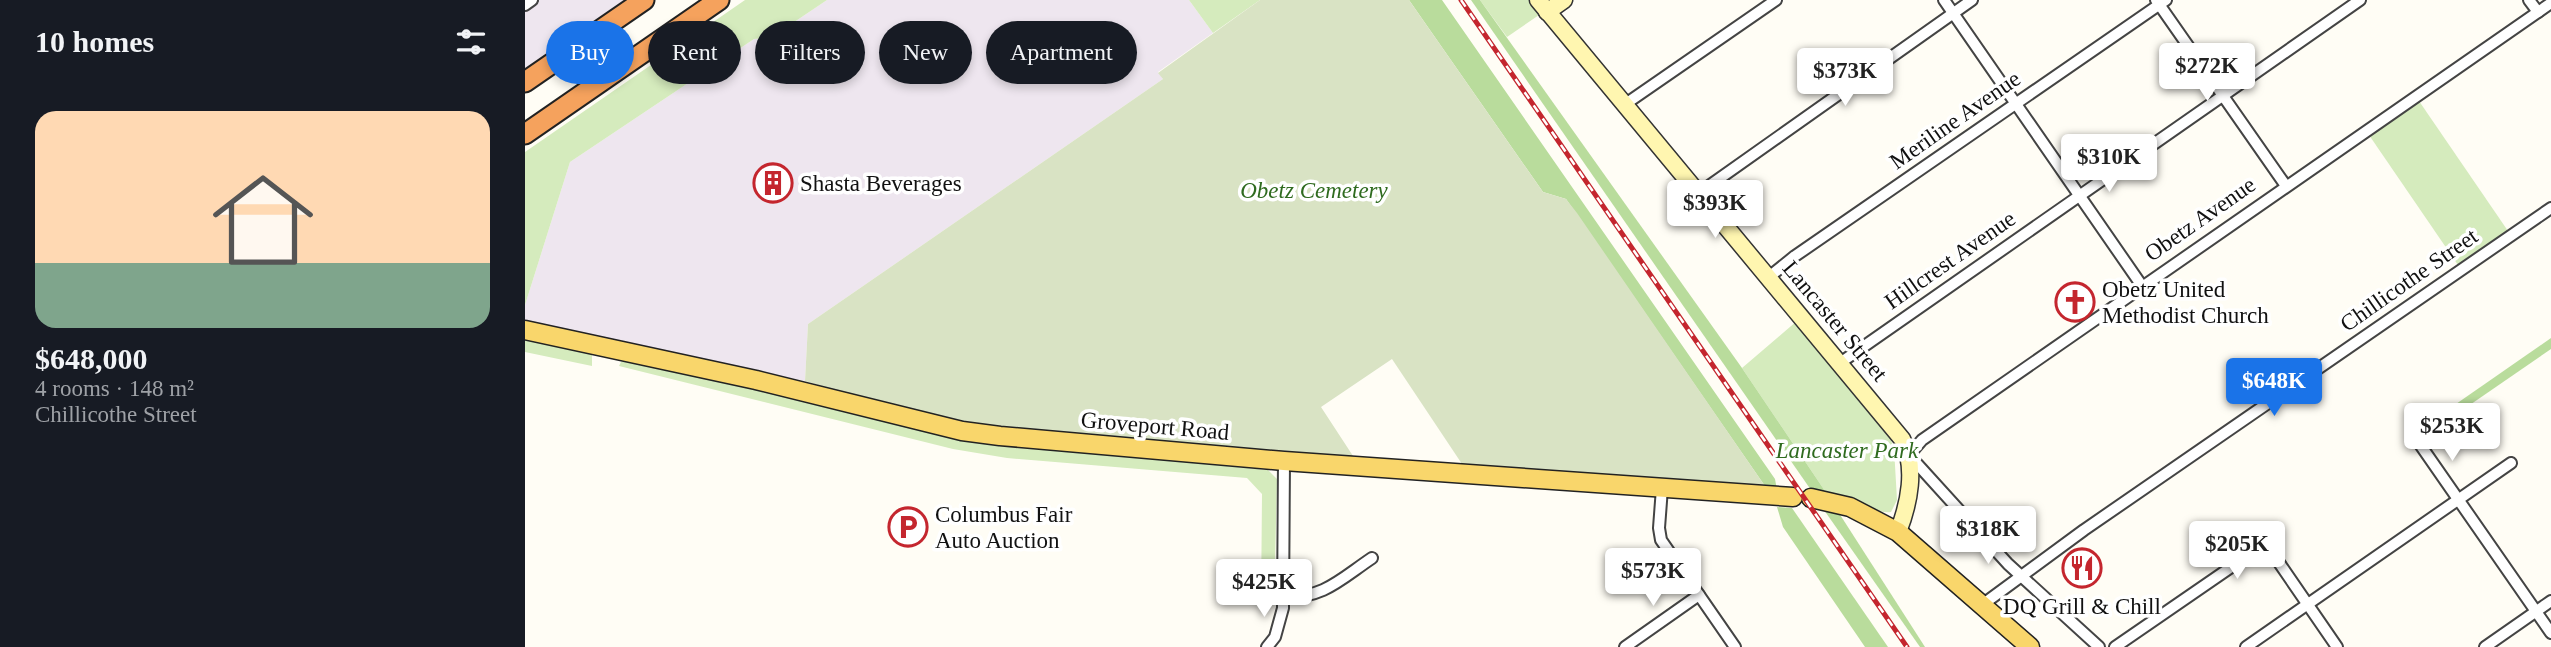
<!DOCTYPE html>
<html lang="en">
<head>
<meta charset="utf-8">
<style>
	:root { --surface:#171b24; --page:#20242c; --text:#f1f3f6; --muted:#9ea1a6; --line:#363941; --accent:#1a73e8 }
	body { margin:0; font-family:"Times New Roman",serif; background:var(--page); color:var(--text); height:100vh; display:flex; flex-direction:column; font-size:26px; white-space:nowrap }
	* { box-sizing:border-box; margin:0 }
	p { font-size:23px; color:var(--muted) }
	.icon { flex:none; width:38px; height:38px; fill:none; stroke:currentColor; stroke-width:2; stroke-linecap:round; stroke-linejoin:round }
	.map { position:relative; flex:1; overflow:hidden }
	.drawer { display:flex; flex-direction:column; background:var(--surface); width:525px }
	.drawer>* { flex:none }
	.banner { position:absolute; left:21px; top:21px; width:665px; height:63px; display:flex; gap:14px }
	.price { position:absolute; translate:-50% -60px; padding:0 16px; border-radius:7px; background:#fff; color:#222; font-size:23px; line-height:46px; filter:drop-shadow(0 2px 4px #0008) }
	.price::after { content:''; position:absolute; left:50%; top:42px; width:21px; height:16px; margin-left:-10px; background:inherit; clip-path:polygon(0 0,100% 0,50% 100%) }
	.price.selected { background:var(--accent); color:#fff }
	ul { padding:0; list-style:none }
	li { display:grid; align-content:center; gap:14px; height:371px; padding:0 35px }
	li+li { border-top:2px solid var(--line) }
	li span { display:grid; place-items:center; height:217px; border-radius:21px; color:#555 }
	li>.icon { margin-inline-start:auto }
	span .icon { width:126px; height:126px; fill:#fffc; stroke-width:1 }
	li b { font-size:30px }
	h2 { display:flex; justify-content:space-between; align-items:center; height:84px; padding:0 35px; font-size:30px }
	.chip { padding:0 24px; border-radius:32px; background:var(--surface); box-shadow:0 4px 10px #0003; font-size:24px; line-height:63px }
	.chip.selected { background:var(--accent); color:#fff }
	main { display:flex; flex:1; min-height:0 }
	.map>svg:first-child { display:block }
	.industrial { fill:#eee6ef }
	.green { fill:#d5ebbd }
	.forest { fill:#b9dc9c }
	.cemetery { fill:#d9e3c4 }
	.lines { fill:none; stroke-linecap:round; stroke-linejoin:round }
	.street-casing { stroke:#444; stroke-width:14 }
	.secondary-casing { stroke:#333; stroke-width:19 }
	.primary-casing { stroke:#222; stroke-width:21 }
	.highway-casing { stroke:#222; stroke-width:23 }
	.street { stroke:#fff; stroke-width:10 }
	.secondary { stroke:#fff6b0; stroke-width:16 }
	.primary { stroke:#f9d66b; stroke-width:18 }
	.highway { stroke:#f5a25d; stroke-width:19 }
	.rail-casing { stroke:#c4262e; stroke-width:5 }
	.rail { stroke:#fff; stroke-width:2.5; stroke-dasharray:8; stroke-linecap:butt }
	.labels { text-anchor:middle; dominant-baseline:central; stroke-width:7; stroke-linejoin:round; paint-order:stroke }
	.street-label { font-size:23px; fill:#111; stroke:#fff }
	.poi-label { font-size:23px; fill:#111; stroke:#fff; text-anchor:start }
	.park-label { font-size:23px; font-style:italic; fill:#2f6b1f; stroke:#fff }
</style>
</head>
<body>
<main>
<section class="drawer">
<h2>10 homes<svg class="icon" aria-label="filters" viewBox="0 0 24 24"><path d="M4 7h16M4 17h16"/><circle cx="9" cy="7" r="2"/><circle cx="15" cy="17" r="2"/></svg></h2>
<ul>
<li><span style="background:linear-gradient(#ffd9b3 70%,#7fa58c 0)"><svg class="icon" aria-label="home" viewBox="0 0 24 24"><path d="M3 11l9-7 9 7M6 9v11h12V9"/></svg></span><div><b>$648,000</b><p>4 rooms · 148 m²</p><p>Chillicothe Street</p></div></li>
</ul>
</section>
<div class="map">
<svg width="2026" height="647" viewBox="0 0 2026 647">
	<rect width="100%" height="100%" fill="#fffdf5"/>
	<g class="industrial">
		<polygon points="0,0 100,0 0,69"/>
		<polygon points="302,0 664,0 688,33 633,72 638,79 283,324 280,381 0,324 0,305 45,162 229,39 247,37"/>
	</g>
	<g class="green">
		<polygon points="220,0 302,0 247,37 229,39 45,162 0,305 0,152"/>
		<polygon points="664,0 735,0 688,33"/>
		<polygon points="955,0 1006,0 1017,13 982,37"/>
		<polygon points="1894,101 1983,231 1933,265 1844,135"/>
		<path d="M 1273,320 L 1365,438 L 1369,448 L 1372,500 L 1366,512 C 1352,515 1317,496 1300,491 L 1217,368 Z"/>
		<polygon points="0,338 62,351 67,355 67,366 0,352"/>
		<polygon points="104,360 506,447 743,470 752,479 749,605 736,605 737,494 722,478 482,458 428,449 94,366 96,362"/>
	</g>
	<g class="forest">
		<polygon points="884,0 917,0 1250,479 1252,490 1242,489 1041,199 1018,192"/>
		<polygon points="946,0 955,0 1217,368 1300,491 1286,490"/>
		<polygon points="2026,338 2026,349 1936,411 1931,404"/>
		<polygon points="1252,507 1267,508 1363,647 1340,647 1258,527"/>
		<polygon points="1299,510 1312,510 1400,647 1395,647"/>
	</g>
	<polygon class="cemetery" points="735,0 884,0 1018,192 1041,199 1052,213 1242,489 939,467 867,359 796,407 830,459 480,431 394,415 280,381 283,324 638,79 633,73"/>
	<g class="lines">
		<g class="street-casing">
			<g id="street">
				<polyline points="1419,0 1617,286"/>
				<polyline points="1631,0 1761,186"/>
				<polyline points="2004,0 2013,12"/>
				<polyline points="0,5 7,0"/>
				<polyline points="1099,105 1251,0"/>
				<polyline points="1174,193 1447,0"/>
				<polyline points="1244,277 1270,256 1641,0"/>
				<polyline points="1315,363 1835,0"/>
				<polyline points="1894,443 2026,633"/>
				<polyline points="1137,488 1134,528 1136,540 1210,647"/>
				<path d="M 758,598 C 800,597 813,581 847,558"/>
				<polyline points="1457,605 1559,530 2026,208"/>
				<polyline points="742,647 750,637 758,608 759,461"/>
				<polyline points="1100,647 1174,595"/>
				<polyline points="1574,647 1483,564 1384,455 1397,440 2026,3"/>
				<polyline points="1590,647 1731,550 1746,551 1812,647"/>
				<polyline points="1721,647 1986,463"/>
				<polyline points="1960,647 2026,601"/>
			</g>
		</g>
		<g class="secondary-casing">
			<g id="secondary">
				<path d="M 1013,0 L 1377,439 C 1392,467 1384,504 1373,532"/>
				<polyline points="1022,12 1039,0"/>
			</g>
		</g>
		<g class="primary-casing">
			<g id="primary">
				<polyline points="0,330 231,380 437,431 475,436 759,461 1268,497"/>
				<polyline points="1286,498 1325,507 1373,532 1505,647"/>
			</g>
		</g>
		<g class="highway-casing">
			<g id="highway">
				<polyline points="0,82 119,0"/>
				<polyline points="0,134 194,0"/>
			</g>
		</g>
		<use href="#street" class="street"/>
		<use href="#secondary" class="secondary"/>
		<use href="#primary" class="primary"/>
		<use href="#highway" class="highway"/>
		<g class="rail-casing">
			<polyline id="rail" points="936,0 1382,647"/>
		</g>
		<use href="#rail" class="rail"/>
	</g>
	<defs>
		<g id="building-ring" transform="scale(2.0125)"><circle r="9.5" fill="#fff" stroke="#c4262e" stroke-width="1.5"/><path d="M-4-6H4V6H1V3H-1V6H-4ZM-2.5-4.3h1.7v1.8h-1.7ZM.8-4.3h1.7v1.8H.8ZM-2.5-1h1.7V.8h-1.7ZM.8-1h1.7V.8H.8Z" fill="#c4262e"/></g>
		<g id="church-ring" transform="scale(2.0125)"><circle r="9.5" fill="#fff" stroke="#c4262e" stroke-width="1.5"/><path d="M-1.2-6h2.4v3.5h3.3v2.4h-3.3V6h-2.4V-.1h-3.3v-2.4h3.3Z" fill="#c4262e"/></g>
		<g id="parking-ring" transform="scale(2.0125)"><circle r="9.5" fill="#fff" stroke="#c4262e" stroke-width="1.5"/><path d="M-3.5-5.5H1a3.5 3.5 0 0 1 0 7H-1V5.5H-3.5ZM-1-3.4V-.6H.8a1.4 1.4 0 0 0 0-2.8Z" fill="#c4262e"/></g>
		<g id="restaurant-ring" transform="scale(2.0125)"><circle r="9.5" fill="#fff" stroke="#c4262e" stroke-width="1.5"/><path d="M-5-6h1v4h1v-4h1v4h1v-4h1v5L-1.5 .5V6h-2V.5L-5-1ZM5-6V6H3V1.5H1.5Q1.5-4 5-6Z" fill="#c4262e"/></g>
	</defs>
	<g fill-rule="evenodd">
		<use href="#building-ring" x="248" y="183"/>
		<use href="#church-ring" x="1550" y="302"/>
		<use href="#parking-ring" x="383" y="527"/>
		<use href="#restaurant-ring" x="1557" y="568"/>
	</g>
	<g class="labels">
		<g class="street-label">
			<text transform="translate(1430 120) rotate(-35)">Meriline Avenue</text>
			<text transform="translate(1675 219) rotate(-35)">Obetz Avenue</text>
			<text transform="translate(1425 260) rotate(-35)">Hillcrest Avenue</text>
			<text transform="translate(1884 280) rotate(-35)">Chillicothe Street</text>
			<text transform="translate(1310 321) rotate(50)">Lancaster Street</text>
			<text transform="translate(630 426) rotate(5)">Groveport Road</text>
		</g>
		<g class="poi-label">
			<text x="275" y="183">Shasta Beverages</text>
			<text x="1577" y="289">Obetz United<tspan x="1577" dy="26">Methodist Church</tspan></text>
			<text x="410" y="514">Columbus Fair<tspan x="410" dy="26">Auto Auction</tspan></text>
			<text x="1557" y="606" text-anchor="middle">DQ Grill &amp; Chill</text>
		</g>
		<g class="park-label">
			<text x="789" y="190">Obetz Cemetery</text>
			<text x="1322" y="450">Lancaster Park</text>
		</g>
	</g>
</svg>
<b class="price" style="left:1682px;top:103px">$272K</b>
<b class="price" style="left:1320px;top:108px">$373K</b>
<b class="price" style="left:1584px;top:194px">$310K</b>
<b class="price" style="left:1190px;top:240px">$393K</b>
<b class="price selected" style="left:1749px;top:418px">$648K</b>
<b class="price" style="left:1927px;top:463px">$253K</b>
<b class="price" style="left:1463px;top:566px">$318K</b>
<b class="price" style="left:1712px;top:581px">$205K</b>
<b class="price" style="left:1128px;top:608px">$573K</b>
<b class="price" style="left:739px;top:619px">$425K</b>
<div class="banner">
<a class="chip selected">Buy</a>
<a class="chip">Rent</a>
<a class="chip">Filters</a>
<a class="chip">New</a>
<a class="chip">Apartment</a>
</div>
</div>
</main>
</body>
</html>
